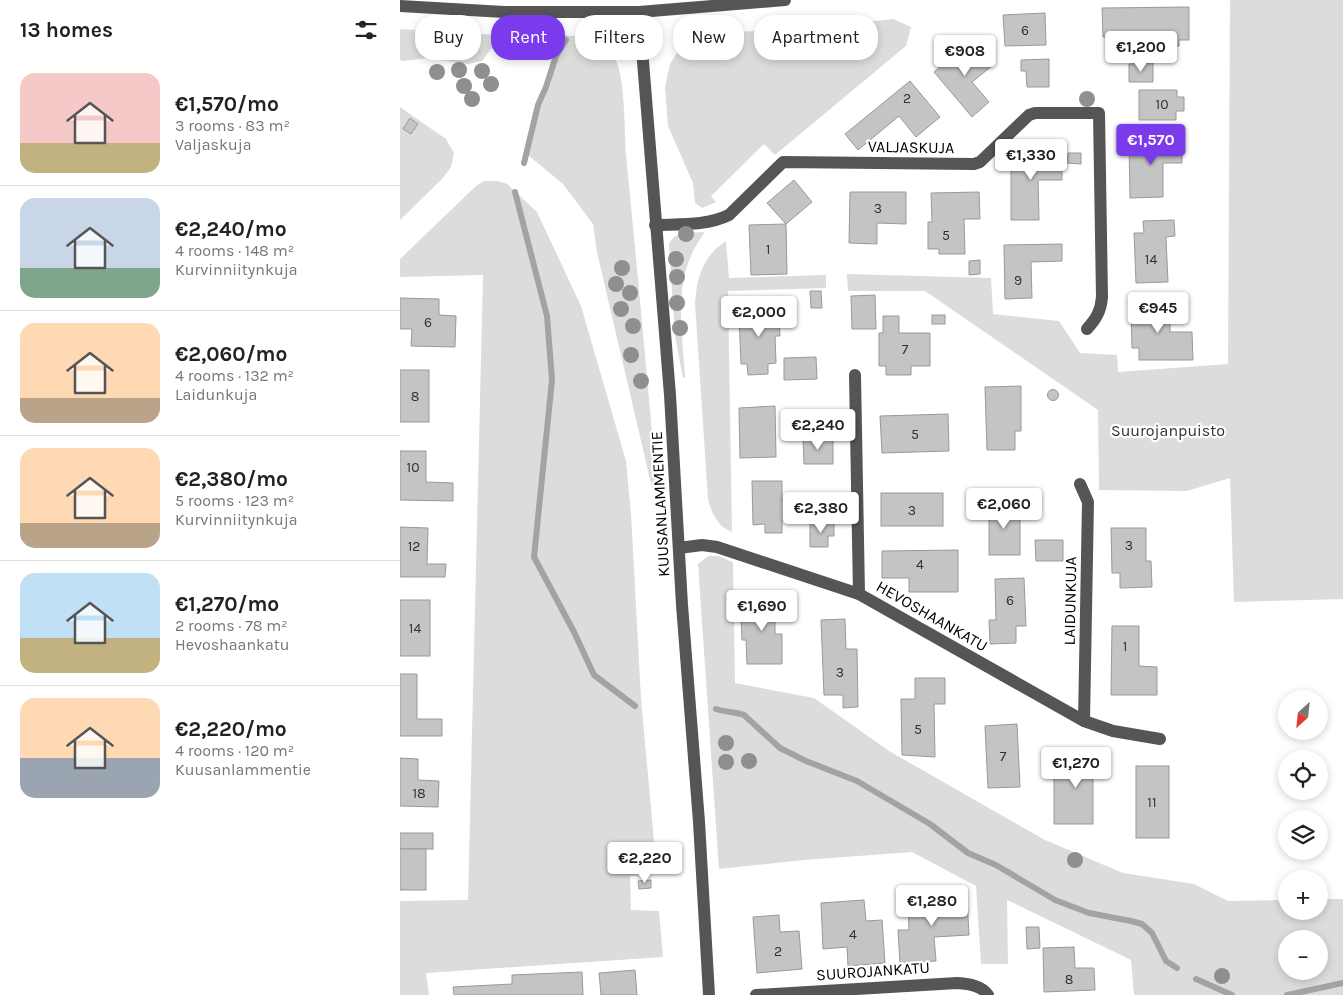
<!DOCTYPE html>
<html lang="en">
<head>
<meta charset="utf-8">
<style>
	:root { --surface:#fff; --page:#f6f6f6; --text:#222; --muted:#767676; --line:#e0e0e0; --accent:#7c3aed }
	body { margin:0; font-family:Karla,sans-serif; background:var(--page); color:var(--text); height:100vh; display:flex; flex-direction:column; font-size:19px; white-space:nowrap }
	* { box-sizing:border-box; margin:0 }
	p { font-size:16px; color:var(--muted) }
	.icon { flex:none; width:28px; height:28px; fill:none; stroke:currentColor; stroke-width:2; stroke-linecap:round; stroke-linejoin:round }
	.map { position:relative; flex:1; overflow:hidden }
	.drawer { display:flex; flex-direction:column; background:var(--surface); width:400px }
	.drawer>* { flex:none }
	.hud { position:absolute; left:15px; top:15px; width:475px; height:45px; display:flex; gap:10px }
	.needle { width:32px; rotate:207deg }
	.controls { position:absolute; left:878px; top:690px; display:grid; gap:10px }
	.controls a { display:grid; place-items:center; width:50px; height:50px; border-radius:50%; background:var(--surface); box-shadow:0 2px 8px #0003; font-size:25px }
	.price { position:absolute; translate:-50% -42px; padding:0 11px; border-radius:5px; background:#fff; color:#222; font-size:16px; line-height:32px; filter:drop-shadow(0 1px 2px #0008) }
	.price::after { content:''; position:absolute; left:50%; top:30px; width:15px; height:11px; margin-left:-8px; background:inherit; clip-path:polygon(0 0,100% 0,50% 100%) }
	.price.on { background:var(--accent); color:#fff }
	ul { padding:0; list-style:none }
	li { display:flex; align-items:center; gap:15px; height:125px; padding:0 20px }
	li+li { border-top:1px solid var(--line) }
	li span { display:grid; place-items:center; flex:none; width:140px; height:100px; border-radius:15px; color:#555 }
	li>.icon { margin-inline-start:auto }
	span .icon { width:60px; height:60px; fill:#fffc; stroke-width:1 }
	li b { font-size:21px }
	h2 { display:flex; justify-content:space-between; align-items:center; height:60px; padding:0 20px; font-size:21px }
	.tag { padding:0 18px; border-radius:20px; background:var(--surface); box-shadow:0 2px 8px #0003; font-size:18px; line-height:45px }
	.tag.on { background:var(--accent); color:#fff }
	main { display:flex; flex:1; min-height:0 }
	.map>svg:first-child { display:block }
	.green { fill:#dcdcdc; fill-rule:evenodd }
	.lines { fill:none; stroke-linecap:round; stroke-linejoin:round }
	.stream { stroke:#a3a3a3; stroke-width:6 }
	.building { fill:#c4c4c4; stroke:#999 }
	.minor { stroke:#555; stroke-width:12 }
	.tree { fill:#8f8f8f }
	.labels { text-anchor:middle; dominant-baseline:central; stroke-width:4.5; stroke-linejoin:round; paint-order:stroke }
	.number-label { font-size:14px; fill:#313131 }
	.street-label { font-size:16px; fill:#000; stroke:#fff }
	.park-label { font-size:16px; fill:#333; stroke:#fff }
</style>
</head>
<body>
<main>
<section class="drawer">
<h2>13 homes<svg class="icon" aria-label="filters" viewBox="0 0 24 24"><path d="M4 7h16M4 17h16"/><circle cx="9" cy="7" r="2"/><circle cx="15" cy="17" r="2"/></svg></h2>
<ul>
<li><span style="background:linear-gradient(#f6c9c9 70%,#c2b280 0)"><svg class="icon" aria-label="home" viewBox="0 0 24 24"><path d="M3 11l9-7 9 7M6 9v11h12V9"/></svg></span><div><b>€1,570/mo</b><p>3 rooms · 83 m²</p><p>Valjaskuja</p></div></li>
<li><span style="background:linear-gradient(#c9d6e8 70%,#7fa58c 0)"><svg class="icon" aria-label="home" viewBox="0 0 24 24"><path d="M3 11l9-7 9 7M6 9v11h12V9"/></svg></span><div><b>€2,240/mo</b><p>4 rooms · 148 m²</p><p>Kurvinniitynkuja</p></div></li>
<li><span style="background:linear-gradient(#ffd9b3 75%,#b9a48a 0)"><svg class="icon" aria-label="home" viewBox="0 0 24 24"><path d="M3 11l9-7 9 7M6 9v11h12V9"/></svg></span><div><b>€2,060/mo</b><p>4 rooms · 132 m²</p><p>Laidunkuja</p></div></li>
<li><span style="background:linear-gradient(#ffd9b3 75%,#b9a48a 0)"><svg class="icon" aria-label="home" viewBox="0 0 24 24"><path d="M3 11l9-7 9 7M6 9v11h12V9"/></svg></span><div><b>€2,380/mo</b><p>5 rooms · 123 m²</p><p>Kurvinniitynkuja</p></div></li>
<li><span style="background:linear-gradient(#bfe0f5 65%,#c2b280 0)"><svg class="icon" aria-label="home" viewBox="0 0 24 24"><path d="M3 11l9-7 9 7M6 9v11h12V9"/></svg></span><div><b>€1,270/mo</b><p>2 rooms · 78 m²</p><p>Hevoshaankatu</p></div></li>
<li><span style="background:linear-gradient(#ffd9b3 60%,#9aa5b1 0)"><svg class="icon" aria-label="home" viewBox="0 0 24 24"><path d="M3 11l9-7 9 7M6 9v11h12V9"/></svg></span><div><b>€2,220/mo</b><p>4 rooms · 120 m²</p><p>Kuusanlammentie</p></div></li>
</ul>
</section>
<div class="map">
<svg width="943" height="995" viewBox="0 0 943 995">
	<rect width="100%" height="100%" fill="#fff"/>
	<g class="green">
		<polygon points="830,0 943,0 943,599 834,602 830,478 787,491 699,490 698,410 525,291 448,291 447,274 591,278 593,314 659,321 680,353 717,355 718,372 828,364"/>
		<polygon points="493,19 511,27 506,46 375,155 364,144 311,196 316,202 302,208 295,203 293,183 268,126 265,87 270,64 283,44 301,33 408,29"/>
		<polygon points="0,29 98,35 105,42 101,47 91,49 82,61 68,64 27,58 4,61 0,60"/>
		<path d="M 163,35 C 183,37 200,36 213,55 C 226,73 224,131 226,155 C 237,266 247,376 257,487 L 252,488 L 197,252 L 193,224 L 163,184 L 128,155 L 126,145 L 129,133 L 151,83 L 154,60 L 152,46 Z"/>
		<polygon points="0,107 46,139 54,153 51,167 42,179 0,220"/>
		<polygon points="84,181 98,181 107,184 137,212 181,306 226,461 231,514 241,699 257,874 230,876 231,910 259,911 263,957 26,973 29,995 0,995 0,901 68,900 83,275 0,277 0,259 76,186"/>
		<path d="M 305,232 C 271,276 282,325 285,377 L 283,378 L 275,336 L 269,244 C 275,230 292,233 305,232 Z"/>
		<path d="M 326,241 L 329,278 L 426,275 L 426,288 L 328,291 L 332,532 C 317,526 312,514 308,499 L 295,303 C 297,277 303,256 326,241 Z"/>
		<path d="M 308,556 L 318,556 L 333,562 L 335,683 L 414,698 L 489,751 L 643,839 L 723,873 L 794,884 L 828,901 L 886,900 L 886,911 L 919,911 L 919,899 L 943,899 L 943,995 L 734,995 L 731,960 L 607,900 L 608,964 L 581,964 L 576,886 L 512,852 L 404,860 L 319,869 L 298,564 ZM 886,939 L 919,939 L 919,971 L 886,971 Z"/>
	</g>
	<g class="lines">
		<g class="stream">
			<polyline points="124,163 138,105 146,87 156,56 166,40"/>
			<polyline points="115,192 147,316 152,380 134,557 174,632 194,675 235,706"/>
			<path d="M 316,709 C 325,712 335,712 344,715 L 380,748 L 406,761 L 457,781 L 530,824 L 568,853 L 596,865 L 655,900 L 689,913 L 731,921 L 742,924 L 752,933 L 766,961 L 777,968"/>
			<polyline points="796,979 832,995"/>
			<polyline points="887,995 943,983"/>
		</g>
	</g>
	<g class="building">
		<polygon points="789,7 789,40 779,40 779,46 730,46 730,37 703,37 702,8"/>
		<polygon points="645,13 646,45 605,46 603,15"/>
		<polygon points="571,41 592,66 572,82 589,102 572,117 534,72"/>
		<polygon points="649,59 649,87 627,87 626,71 621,71 621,60"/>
		<polygon points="753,63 753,82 729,82 729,64"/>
		<polygon points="510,81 540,117 516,137 499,116 458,150 445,134"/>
		<polygon points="739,90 777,90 777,97 784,97 784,111 776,111 776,120 739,120"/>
		<polygon points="10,118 18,124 11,134 3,129"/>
		<polygon points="782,140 782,163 763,163 763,197 730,198 729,141"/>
		<polygon points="611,152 662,152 662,180 638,180 639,220 611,220"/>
		<polygon points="668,153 681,153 681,164 667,163"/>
		<polygon points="394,180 412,202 386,224 367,203"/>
		<polygon points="450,192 506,192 506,224 477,223 477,244 449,243"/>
		<polygon points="579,192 580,219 564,219 565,254 539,254 539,249 528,249 528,222 532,222 531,193"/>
		<polygon points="774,220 775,236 766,237 768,282 736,283 734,233 744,233 743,221"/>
		<polygon points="386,224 387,274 351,275 349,225"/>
		<polygon points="662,244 662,261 631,262 632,298 605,299 604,245"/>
		<polygon points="580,260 580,274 569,275 569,261"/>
		<polygon points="410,291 421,291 422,308 411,308"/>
		<polygon points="475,295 476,329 452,329 451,296"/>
		<polygon points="0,298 39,299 39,315 56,316 55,347 11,346 12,329 0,329"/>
		<polygon points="770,303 770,332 792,332 793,360 739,360 739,348 732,348 731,304"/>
		<polygon points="378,306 380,336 375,336 376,363 368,364 368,374 348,375 347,364 341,364 339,316 348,316 348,307"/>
		<rect x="532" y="315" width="13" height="9"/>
		<polygon points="483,316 499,316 499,333 530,333 530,366 511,366 511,375 486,375 486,366 479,366 479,333 483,333"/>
		<polygon points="416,357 417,379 384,380 384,358"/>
		<rect x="0" y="370" width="29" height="52"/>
		<polygon points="621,386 621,431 615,431 615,450 587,450 585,387"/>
		<circle cx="653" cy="395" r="5.5"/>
		<polygon points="375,406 376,457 340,458 339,408"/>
		<polygon points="548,414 549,451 482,453 480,416"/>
		<polygon points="433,438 433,464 404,464 403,439"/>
		<polygon points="0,451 26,451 26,482 53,483 53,501 0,500"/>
		<polygon points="352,481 382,481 382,500 388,500 388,520 382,520 382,533 365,533 365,524 353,525"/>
		<rect x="481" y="493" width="62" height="33"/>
		<rect x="589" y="506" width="31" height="49"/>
		<polygon points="410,522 434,522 434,536 428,536 428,547 410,547"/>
		<polygon points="0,527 28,528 27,564 46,564 45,577 0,577"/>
		<polygon points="711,528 746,528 746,561 751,561 752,587 720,588 720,573 712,573"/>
		<polygon points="635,540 663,540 663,561 636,561"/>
		<polygon points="558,550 558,592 509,592 509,578 482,578 482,551"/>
		<polygon points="624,578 626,626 616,626 616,643 590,644 589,620 596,620 595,579"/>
		<polygon points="375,592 375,634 382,634 382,664 347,664 346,640 342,640 341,617 353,617 353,593"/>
		<rect x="0" y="600" width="30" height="56"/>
		<polygon points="445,619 446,649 457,649 458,707 443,708 443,695 424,695 421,620"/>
		<polygon points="712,626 739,626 739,666 757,667 757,695 711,695"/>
		<polygon points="0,674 17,674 17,719 42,719 42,736 0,736"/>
		<polygon points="515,678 545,678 545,704 534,704 535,757 502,755 501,699 515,699"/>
		<polygon points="617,724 620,787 588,788 585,726"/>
		<polygon points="666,753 700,753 700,778 693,778 693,824 654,824 654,774 666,775"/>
		<polygon points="0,758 18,759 18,780 39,781 38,807 0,806"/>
		<rect x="736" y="766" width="33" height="72"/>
		<rect x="0" y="833" width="33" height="16"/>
		<rect x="0" y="849" width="26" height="41"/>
		<polygon points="251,880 251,888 239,889 238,881"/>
		<polygon points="567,898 569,935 534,937 536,961 500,963 498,930 509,930 508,901"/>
		<polygon points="464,900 466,921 482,920 485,963 448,966 447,947 423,949 421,903"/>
		<polygon points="379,915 380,932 399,931 402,969 357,973 353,917"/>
		<polygon points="626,927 639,927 640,948 627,949"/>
		<polygon points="674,947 675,968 694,968 695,990 644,992 643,948"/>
		<polygon points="235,970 237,995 201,995 199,973"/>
		<polygon points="182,972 183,995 54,995 53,987 112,984 112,975"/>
	</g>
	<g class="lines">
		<g class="minor">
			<polyline points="0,6 104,12 239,12 385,0"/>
			<polyline points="239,12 270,395 282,605 299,822 309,995"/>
			<path d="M 255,225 C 281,224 306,226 329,215 L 383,162 L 574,164 L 580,162 L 629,115 L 635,113 L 699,113 L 702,297 C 701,311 696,319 687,329"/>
			<polyline points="455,375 459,594"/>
			<polyline points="680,484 688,502 684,721"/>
			<polyline points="279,548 302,545 317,547 459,594 684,721 713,731 760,739"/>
			<path d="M 356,995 L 557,983 C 568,984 581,985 588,995"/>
		</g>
	</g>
	<g class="tree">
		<circle cx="59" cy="70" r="8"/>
		<circle cx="82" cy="71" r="8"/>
		<circle cx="37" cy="72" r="8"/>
		<circle cx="91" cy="84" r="8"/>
		<circle cx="64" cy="86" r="8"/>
		<circle cx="72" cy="99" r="8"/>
		<circle cx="687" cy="99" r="8"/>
		<circle cx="286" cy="234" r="8"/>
		<circle cx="276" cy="259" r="8"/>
		<circle cx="222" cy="268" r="8"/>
		<circle cx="277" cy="277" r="8"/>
		<circle cx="216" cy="284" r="8"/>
		<circle cx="230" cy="293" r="8"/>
		<circle cx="277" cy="303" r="8"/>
		<circle cx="221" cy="309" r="8"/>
		<circle cx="233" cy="326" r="8"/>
		<circle cx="280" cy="328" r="8"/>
		<circle cx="231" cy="355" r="8"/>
		<circle cx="241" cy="381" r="8"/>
		<circle cx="326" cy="743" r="8"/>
		<circle cx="349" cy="761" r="8"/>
		<circle cx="326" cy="762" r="8"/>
		<circle cx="675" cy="860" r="8"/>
		<circle cx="822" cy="976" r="8"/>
	</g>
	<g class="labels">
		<g class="number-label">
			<text x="625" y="30">6</text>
			<text x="507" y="98">2</text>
			<text x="762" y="104">10</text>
			<text x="478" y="208">3</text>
			<text x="546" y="235">5</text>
			<text x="368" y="249">1</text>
			<text x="751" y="259">14</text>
			<text x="618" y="280">9</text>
			<text x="28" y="322">6</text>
			<text x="505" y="349">7</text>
			<text x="15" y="396">8</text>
			<text x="515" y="434">5</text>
			<text x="13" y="467">10</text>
			<text x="512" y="510">3</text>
			<text x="729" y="545">3</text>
			<text x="14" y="546">12</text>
			<text x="520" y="564">4</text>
			<text x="610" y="600">6</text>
			<text x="15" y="628">14</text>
			<text x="725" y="646">1</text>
			<text x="440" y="672">3</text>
			<text x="518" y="729">5</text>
			<text x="603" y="756">7</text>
			<text x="19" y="793">18</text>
			<text x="752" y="802">11</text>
			<text x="453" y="934">4</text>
			<text x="378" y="951">2</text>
			<text x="669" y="979">8</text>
		</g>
		<g class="street-label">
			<text transform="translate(511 147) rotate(1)">VALJASKUJA</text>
			<text transform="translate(260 504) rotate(-93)">KUUSANLAMMENTIE</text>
			<text transform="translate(670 601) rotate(-89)">LAIDUNKUJA</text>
			<text transform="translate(532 616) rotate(30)">HEVOSHAANKATU</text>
			<text transform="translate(473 971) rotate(-4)">SUUROJANKATU</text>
		</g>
		<g class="park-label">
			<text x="768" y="430">Suurojanpuisto</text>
		</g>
	</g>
</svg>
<div class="controls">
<a><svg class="needle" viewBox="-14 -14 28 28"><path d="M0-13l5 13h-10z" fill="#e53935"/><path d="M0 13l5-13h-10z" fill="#767676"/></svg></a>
<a><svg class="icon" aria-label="locate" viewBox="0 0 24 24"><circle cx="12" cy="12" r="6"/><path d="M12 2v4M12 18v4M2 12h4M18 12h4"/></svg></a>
<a><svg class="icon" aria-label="layers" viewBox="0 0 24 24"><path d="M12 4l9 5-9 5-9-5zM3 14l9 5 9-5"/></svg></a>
<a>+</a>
<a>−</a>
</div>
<b class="price" style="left:741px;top:73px">€1,200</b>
<b class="price" style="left:565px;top:77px">€908</b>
<b class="price on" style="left:751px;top:166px">€1,570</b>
<b class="price" style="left:631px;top:181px">€1,330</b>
<b class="price" style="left:758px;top:334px">€945</b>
<b class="price" style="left:359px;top:338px">€2,000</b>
<b class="price" style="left:418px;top:451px">€2,240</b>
<b class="price" style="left:604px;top:530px">€2,060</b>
<b class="price" style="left:421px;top:534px">€2,380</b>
<b class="price" style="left:362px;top:632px">€1,690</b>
<b class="price" style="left:676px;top:789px">€1,270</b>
<b class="price" style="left:245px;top:884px">€2,220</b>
<b class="price" style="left:532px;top:927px">€1,280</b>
<div class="hud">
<a class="tag">Buy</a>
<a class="tag on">Rent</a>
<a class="tag">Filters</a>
<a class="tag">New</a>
<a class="tag">Apartment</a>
</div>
</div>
</main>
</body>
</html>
